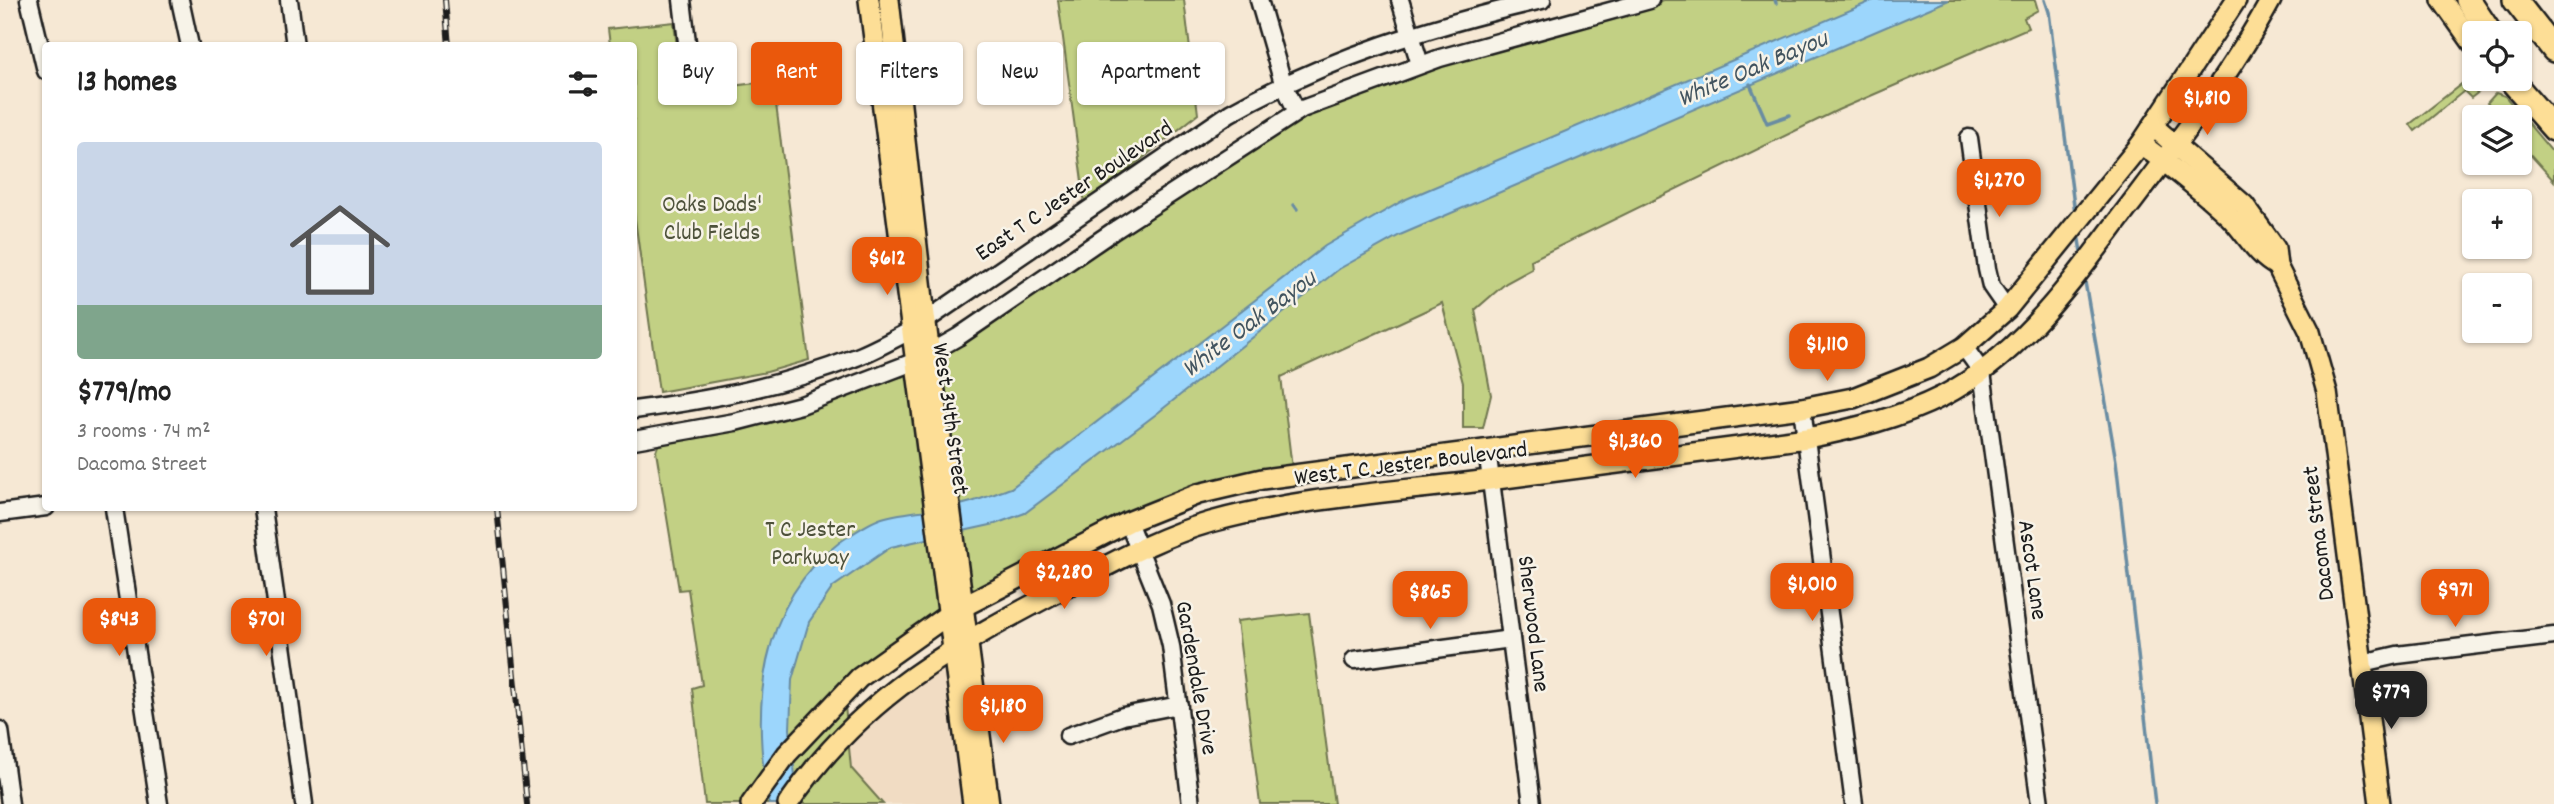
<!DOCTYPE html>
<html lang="en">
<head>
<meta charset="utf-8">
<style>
	:root { --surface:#fff; --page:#f2f2f2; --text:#222; --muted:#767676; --line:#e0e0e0; --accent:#ea580c }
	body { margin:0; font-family:Dekko,sans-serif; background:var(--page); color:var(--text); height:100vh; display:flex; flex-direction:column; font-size:26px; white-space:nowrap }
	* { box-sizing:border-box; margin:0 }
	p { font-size:23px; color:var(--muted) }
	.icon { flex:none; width:38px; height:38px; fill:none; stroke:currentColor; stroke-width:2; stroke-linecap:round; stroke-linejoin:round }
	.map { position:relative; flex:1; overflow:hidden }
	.sheet { position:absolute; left:42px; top:42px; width:595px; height:469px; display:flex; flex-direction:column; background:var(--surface); border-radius:7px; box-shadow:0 2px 5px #0004 }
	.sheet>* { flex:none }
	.hud { position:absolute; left:658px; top:42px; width:665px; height:63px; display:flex; gap:14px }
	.tools { position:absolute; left:2462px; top:21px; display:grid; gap:14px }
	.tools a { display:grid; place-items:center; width:70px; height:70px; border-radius:7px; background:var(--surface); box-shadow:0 2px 5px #0004; font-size:35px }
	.price { position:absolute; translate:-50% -60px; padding:0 16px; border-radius:14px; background:var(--accent); color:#fff; font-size:23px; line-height:46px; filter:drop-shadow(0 2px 4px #0008) }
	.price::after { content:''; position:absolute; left:50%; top:42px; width:21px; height:16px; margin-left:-10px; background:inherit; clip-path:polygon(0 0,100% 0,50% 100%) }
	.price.active { background:#222; color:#fff }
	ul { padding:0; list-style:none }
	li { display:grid; align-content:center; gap:14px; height:371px; padding:0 35px }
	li+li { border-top:2px solid var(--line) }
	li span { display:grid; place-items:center; height:217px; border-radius:7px; color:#555 }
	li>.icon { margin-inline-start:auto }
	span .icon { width:126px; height:126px; fill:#fffc; stroke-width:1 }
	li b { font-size:30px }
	h2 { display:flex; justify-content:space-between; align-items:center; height:84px; padding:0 35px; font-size:30px }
	.pill { padding:0 24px; border-radius:7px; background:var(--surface); box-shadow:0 2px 5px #0004; font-size:24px; line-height:63px }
	.pill.active { background:var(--accent); color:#fff }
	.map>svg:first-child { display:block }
	.built { fill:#f1dcc3 }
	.green { fill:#c2d084; stroke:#6f7650; stroke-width:2 }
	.water { fill:#9cd6fc; stroke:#698ca2; stroke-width:2 }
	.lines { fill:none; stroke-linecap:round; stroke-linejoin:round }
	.stream { stroke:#698ca2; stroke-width:3.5 }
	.minor-casing { stroke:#1c1c1c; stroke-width:21 }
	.major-casing { stroke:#1c1c1c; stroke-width:24 }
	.highway-casing { stroke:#1c1c1c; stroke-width:28 }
	.minor { stroke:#f7f3e8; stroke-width:16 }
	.major { stroke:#fdde96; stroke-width:19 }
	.highway { stroke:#fdde96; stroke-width:23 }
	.rail-casing { stroke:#1c1c1c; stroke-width:6 }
	.rail { stroke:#f7f3e8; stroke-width:3.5; stroke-dasharray:10; stroke-linecap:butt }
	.labels { text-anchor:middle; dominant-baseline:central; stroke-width:5; stroke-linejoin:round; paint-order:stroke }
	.street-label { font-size:24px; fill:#1c1c1c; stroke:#f7f3e8 }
	.park-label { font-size:24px; fill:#4e523b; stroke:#f7f3e8 }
	.water-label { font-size:26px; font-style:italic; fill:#42545f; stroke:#f7f3e8 }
</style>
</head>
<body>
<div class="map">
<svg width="2554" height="804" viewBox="0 0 2554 804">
	<rect width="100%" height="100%" fill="#f6e8d4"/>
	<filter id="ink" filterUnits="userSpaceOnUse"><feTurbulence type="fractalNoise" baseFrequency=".0143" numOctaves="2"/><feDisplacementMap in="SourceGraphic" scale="14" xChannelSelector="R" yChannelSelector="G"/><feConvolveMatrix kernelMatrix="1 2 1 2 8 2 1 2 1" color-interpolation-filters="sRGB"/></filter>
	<g filter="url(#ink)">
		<polygon class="built" points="939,667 946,669 965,804 884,804 851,768 848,736"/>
		<g class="green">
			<polygon points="1058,0 1184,0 1198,114 1085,204"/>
			<path d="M 1663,0 L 2035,0 L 2038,10 L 2024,18 L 2028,28 L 1838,110 L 1531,260 L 1532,269 L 1506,283 L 1475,310 L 1491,395 L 1483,428 L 1463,428 L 1463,383 L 1442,303 L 1281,377 L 1292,468 L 1247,476 L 977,591 L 970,586 L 843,685 L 851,768 L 883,804 L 705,804 L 692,688 L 702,685 L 688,589 L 679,590 L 656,451 L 659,443 L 788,416 L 890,379 C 909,376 933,372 943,354 L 1286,123 L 1421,69 Z"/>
			<polygon points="674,22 682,92 773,81 809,360 767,372 659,392 634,212 634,46 610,45 608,29"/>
			<polygon points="2473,70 2474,79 2490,79 2489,84 2471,98 2464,91 2415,131 2410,124 2469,78"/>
			<polygon points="2496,93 2505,96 2554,154 2554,181 2520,143 2520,117 2499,117 2487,103"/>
			<polygon points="1309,613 1334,804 1260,804 1237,621"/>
		</g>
		<path class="water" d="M 1874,0 L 1949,0 L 1400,235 L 1339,269 L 1155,415 L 1025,513 L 995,524 L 891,547 L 833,587 L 809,622 L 792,680 L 790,729 L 798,804 L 769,804 C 751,710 758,604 840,542 C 852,534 867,523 882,518 C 905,511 931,511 955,506 C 974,503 993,494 1011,488 L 1325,246 L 1404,200 Z"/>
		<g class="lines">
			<g class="stream">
				<polyline points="1775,0 1776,3"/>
				<polyline points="2045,0 2049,12 2075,213"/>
				<polyline points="1750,84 1767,123 1790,115"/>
				<polyline points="1294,205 1297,209"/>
				<polyline points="2078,234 2082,258"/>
				<polyline points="2084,276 2116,461 2155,804"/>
			</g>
			<g class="minor-casing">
				<g id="minor">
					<polyline points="29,0 46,71"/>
					<polyline points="180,0 190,46"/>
					<polyline points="289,0 295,46"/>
					<polyline points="682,0 692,84"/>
					<polyline points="1259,0 1283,83 1297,112"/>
					<polyline points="1400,0 1420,64"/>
					<polyline points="1969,138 1987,269 1991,286 2007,309"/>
					<polyline points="1964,347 1982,372 2040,804"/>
					<polyline points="1802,408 1854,804"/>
					<path d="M 634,410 C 709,400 783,386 854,358 C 874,351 893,339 912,330 L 1230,113 C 1327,58 1434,25 1542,0"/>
					<polyline points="634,440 735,422 801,405 916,361 958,337 1112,232 1302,109 1440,58 1650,0"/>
					<polyline points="1487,449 1532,804"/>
					<polyline points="114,508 159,804"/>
					<polyline points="263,508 304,804"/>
					<polyline points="0,513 46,507"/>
					<polyline points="1128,522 1161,604 1171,646 1191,804"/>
					<polyline points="1354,660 1511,639"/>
					<polyline points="2362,663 2397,655 2554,636"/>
					<polyline points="0,730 10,804"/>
					<polyline points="1068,736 1123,716 1179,705"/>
				</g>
			</g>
			<g class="major-casing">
				<g id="major">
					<polyline points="869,0 973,804"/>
					<polyline points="889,0 924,308 989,804"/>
					<polyline points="2442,0 2474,45"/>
					<polyline points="2153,126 2244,205 2275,248 2277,266 2310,332 2327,392 2380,804"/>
					<path d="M 2141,144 C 2172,167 2201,190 2229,216 C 2247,234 2255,254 2277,266"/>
					<polyline points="751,804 787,754 859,678 949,614 1128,522 1198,494 1262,479 1802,408 1853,398 1929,368 1964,347 2007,309 2141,144 2236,0"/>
					<path d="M 788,804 C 863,694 954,646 1068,586 C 1114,562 1161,536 1211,522 C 1301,497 1397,492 1489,480 C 1595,467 1701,451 1807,438 C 1854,429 1899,418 1943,396 C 2024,354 2076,275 2130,205 C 2181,138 2231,73 2271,0"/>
				</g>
			</g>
			<g class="highway-casing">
				<g id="highway">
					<polyline points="2468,0 2490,33"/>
					<polyline points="2515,0 2554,50"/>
					<polyline points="2510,79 2554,129"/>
				</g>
			</g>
			<use href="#minor" class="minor"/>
			<use href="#major" class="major"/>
			<use href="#highway" class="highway"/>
			<g class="rail-casing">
				<g id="rail">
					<polyline points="445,0 449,46"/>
					<polyline points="497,508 527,804"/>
				</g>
			</g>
			<use href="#rail" class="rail"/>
		</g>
	</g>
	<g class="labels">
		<g class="street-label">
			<text transform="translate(1075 192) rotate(-34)">East T C Jester Boulevard</text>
			<text transform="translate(949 419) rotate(82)">West 34th Street</text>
			<text transform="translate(1411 465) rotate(-7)">West T C Jester Boulevard</text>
			<text transform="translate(2320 533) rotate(-97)">Dacoma Street</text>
			<text transform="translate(2031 570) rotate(82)">Ascot Lane</text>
			<text transform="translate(1532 624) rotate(83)">Sherwood Lane</text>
			<text transform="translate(1195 678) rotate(80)">Gardendale Drive</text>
		</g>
		<g class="park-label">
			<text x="712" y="206">Oaks Dads'<tspan x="712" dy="28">Club Fields</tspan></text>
			<text x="810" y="531">T C Jester<tspan x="810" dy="28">Parkway</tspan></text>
		</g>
		<g class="water-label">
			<text transform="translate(1753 70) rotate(-23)">White Oak Bayou</text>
			<text transform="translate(1250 325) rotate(-37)">White Oak Bayou</text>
		</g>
	</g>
</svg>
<div class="tools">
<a><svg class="icon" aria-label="locate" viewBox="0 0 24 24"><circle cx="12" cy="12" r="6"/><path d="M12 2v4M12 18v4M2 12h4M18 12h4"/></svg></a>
<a><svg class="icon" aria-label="layers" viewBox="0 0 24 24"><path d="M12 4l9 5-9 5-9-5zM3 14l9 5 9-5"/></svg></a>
<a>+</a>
<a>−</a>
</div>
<b class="price" style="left:2207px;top:137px">$1,810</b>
<b class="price" style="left:1999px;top:219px">$1,270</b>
<b class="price" style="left:887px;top:297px">$612</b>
<b class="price" style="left:1827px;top:383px">$1,110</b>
<b class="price" style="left:1635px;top:480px">$1,360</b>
<b class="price" style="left:1064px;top:611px">$2,280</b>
<b class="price" style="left:1812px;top:623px">$1,010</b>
<b class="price" style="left:2455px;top:629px">$971</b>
<b class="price" style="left:1430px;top:631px">$865</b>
<b class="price" style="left:119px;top:658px">$843</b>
<b class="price" style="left:266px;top:658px">$701</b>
<b class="price active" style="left:2391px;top:731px">$779</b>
<b class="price" style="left:1003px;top:745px">$1,180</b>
<div class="hud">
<a class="pill">Buy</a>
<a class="pill active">Rent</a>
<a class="pill">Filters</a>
<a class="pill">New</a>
<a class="pill">Apartment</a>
</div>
<section class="sheet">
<h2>13 homes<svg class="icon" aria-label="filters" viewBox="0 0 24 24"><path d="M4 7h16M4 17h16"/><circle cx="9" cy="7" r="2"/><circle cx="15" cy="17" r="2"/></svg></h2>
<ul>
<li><span style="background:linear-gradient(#c9d6e8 75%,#7fa58c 0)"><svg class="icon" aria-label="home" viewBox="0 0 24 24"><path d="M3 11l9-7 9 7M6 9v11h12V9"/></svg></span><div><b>$779/mo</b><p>3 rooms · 74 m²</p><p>Dacoma Street</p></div></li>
</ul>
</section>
</div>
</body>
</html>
